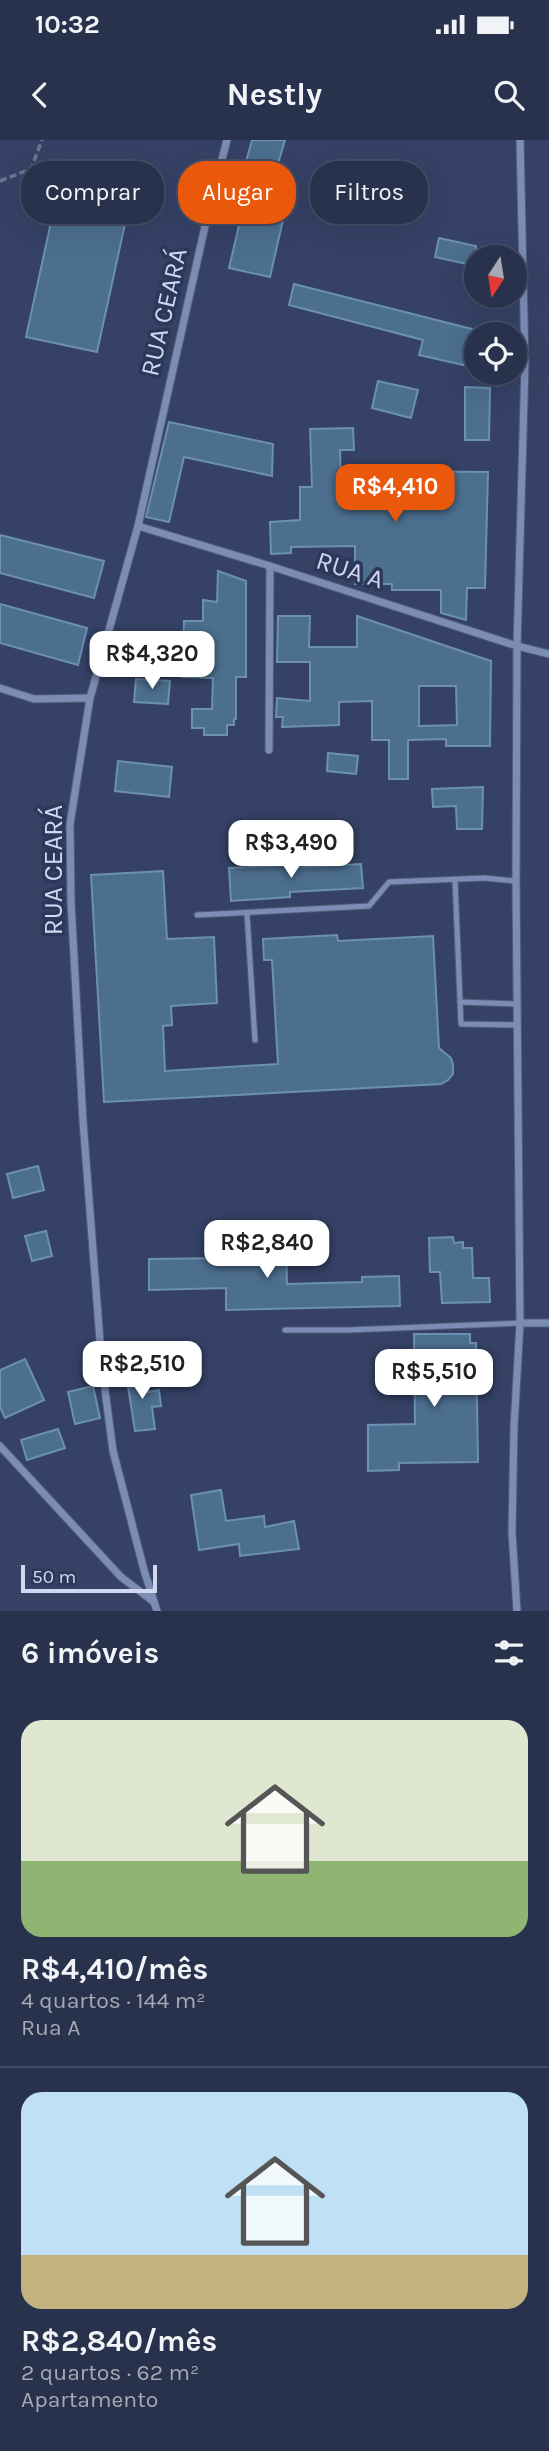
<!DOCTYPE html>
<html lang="pt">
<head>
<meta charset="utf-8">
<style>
	:root { --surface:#28324c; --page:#343e56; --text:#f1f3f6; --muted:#a5aab5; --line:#444d64; --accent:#ea580c }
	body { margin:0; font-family:Karla,sans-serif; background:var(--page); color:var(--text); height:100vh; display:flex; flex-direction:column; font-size:26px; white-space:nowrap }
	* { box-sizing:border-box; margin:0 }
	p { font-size:23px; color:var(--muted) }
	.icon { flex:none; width:38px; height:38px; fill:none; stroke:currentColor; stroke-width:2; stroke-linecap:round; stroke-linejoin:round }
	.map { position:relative; height:1471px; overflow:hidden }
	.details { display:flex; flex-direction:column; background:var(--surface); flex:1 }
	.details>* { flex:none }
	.banner { position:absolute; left:21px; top:21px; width:508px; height:63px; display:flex; gap:14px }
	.needle { width:46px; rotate:192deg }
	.fabs { position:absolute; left:464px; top:105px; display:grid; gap:14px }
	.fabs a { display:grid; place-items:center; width:63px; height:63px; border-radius:50%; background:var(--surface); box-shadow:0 7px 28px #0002,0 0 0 2px var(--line); font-size:35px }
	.scale { position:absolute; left:21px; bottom:18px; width:136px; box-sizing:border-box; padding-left:7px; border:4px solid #cfd8ee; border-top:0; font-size:19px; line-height:24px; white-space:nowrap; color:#cfd8ee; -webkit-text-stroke:5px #2b385b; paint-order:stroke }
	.price { position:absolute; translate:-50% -60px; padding:0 16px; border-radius:14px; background:#fff; color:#222; font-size:23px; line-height:46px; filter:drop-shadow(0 2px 4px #0008) }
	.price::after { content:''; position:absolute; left:50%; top:42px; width:21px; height:16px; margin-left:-10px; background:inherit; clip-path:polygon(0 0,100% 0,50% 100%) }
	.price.selected { background:var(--accent); color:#fff }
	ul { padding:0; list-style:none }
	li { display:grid; align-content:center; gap:14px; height:371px; padding:0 21px }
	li+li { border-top:2px solid var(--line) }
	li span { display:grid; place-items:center; height:217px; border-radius:21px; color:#555 }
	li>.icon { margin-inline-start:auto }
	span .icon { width:126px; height:126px; fill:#fffc; stroke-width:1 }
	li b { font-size:30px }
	h2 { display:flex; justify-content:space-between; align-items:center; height:84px; padding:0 21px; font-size:30px }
	.tag { padding:0 24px; border-radius:28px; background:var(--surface); box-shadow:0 7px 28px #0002,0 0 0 2px var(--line); font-size:24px; line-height:63px }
	.tag.selected { background:var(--accent); color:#fff }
	.status { display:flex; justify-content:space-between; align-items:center; height:49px; padding:0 35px; background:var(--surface); direction:ltr }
	.status svg { height:19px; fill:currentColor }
	header { display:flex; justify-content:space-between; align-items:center; height:91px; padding:0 21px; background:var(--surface); font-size:32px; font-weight:700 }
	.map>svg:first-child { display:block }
	.building { fill:#4c6f8f; stroke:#6c90b1; stroke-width:2; fill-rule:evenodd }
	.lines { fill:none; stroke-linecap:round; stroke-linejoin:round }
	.lane-casing { stroke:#525d7b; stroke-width:7 }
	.street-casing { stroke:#525d7b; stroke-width:9 }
	.path { stroke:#697594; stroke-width:3.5; stroke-dasharray:7 3.5; stroke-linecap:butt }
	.lane { stroke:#7b8cb5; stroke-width:5 }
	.street { stroke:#7b8cb5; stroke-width:7 }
	.labels { text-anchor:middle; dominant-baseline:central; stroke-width:7; stroke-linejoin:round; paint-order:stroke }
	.street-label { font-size:26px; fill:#cfd8ee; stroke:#2b385b }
</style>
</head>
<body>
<div class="status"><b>10:32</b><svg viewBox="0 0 49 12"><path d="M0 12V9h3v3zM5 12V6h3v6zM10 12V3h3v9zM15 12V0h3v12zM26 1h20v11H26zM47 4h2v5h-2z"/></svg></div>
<header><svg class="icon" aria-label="back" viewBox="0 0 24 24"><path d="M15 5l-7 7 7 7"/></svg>Nestly<svg class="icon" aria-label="search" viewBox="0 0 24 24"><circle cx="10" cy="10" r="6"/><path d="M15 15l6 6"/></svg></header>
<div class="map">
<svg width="549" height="1471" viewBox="0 0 549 1471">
	<rect width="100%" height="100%" fill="#354266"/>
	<g class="building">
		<polygon points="252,0 285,0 269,54 288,58 270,137 229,128 249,43 241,40"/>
		<polygon points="61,36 132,52 97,212 26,197"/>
		<polygon points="439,98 476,106 476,126 435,117"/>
		<polygon points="294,144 476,190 468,226 419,215 423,200 289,165"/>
		<polygon points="378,241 418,250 411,278 372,268"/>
		<polygon points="465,247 490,248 489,300 465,300"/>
		<polygon points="169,282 273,304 272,336 184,317 169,382 146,377"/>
		<polygon points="353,288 354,310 340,310 341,347 375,347 375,331 488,332 485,448 467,448 466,480 441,473 441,450 392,450 392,444 355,444 355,406 291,407 291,413 271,414 270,382 300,380 300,347 312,347 310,289"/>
		<polygon points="0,395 104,421 94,458 0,433"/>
		<polygon points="218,431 246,441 246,537 236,537 236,579 234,579 234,585 227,585 227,595 204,595 204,588 192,588 192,569 212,569 213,538 182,537 184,481 203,481 203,460 217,462"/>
		<polygon points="0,464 87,488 78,525 0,503"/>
		<path d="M 278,476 L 310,476 L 309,507 L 357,507 L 357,476 L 491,521 L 490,606 L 446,606 L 446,599 L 408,600 L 408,639 L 389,639 L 389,600 L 372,600 L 372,561 L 339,562 L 339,585 L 282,587 L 283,577 L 276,577 L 277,558 L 310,561 L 310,522 L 277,522 ZM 419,546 L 456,546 L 457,585 L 419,586 Z"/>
		<polygon points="136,539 170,541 168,564 134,562"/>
		<polygon points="328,613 358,616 356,634 327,631"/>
		<polygon points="118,621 172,627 169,657 115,651"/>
		<polygon points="483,647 482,689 457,689 456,666 433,667 432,649"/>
		<polygon points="361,724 363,748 290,752 290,757 231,761 229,728 288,725 289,728"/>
		<polygon points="163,731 167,799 214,797 217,863 171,866 172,885 163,886 165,931 278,924 272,820 264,820 263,799 337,795 338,801 433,796 439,908 451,918 453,925 453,934 448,940 441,944 104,962 91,735"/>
		<polygon points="38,1026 44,1050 13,1058 7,1034"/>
		<polygon points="46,1091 52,1116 32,1121 25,1096"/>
		<polygon points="453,1097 454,1103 463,1102 463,1108 472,1108 473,1138 489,1138 490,1162 442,1163 440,1132 430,1132 429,1098"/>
		<polygon points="286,1099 287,1144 362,1142 362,1137 399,1136 400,1166 226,1170 226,1148 149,1150 149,1119 226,1118 226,1100"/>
		<polygon points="414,1194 470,1194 470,1203 476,1203 478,1322 399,1323 399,1330 368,1331 368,1285 415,1284"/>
		<polygon points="25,1219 44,1260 5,1278 0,1267 0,1230"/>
		<polygon points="145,1231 148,1252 159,1250 161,1266 152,1267 155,1289 135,1291 126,1234"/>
		<polygon points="93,1246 100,1278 75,1284 68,1252"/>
		<polygon points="58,1289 65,1308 27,1320 21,1300"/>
		<polygon points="221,1350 226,1381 264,1376 265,1387 294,1381 299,1409 240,1416 239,1404 199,1410 191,1355"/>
	</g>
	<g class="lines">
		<g class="lane-casing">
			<g id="lane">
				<polyline points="455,740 461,884 517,885"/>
				<polyline points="247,774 255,900"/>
				<polyline points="197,775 369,766 389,742 484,738 516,741"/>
				<polyline points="460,862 517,864"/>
				<polyline points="285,1190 348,1190 520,1183"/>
			</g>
		</g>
		<g class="street-casing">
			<g id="street">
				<polyline points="138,386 270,426 517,506 549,514"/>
				<polyline points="0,548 34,559 90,558"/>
				<polyline points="269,610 270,426"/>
				<polyline points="520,1183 549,1183"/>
				<polyline points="0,1306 121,1437 154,1462"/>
				<polyline points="157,1471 144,1430 113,1311 102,1227 83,981 71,762 70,684 90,558 138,386 208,73 227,0"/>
				<polyline points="517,1471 512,1392 514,1287 520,1183 516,741 517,506 525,224 520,0"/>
			</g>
		</g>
		<polyline class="path" points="0,41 31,29 42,0"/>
		<use href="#lane" class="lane"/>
		<use href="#street" class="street"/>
	</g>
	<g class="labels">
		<g class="street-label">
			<text transform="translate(164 172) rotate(-77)">RUA CEARÁ</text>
			<text transform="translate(350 430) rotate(18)">RUA A</text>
			<text transform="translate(53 730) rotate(-90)">RUA CEARÁ</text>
		</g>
	</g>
</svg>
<div class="fabs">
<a><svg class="needle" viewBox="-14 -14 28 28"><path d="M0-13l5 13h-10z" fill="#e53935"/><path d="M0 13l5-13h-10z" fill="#a5aab5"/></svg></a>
<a><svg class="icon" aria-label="locate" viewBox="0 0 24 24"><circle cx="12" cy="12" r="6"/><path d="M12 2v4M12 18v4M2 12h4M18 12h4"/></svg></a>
</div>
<div class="scale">50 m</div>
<b class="price selected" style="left:395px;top:384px">R$4,410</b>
<b class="price" style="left:152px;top:551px">R$4,320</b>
<b class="price" style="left:291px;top:740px">R$3,490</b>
<b class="price" style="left:267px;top:1140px">R$2,840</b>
<b class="price" style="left:142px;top:1261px">R$2,510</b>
<b class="price" style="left:434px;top:1269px">R$5,510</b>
<div class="banner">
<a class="tag">Comprar</a>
<a class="tag selected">Alugar</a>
<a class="tag">Filtros</a>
</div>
</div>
<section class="details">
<h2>6 imóveis<svg class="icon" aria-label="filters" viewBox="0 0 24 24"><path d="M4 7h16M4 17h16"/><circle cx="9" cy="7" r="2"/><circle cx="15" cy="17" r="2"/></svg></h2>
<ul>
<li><span style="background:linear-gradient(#dfe7d0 65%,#8fb573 0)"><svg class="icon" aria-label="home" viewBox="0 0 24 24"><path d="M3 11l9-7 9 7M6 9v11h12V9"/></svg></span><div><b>R$4,410/mês</b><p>4 quartos · 144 m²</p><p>Rua A</p></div></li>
<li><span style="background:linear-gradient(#bfe0f5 75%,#c2b280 0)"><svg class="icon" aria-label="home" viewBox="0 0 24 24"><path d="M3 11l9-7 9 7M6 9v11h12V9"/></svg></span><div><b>R$2,840/mês</b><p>2 quartos · 62 m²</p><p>Apartamento</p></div></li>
</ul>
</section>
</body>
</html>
